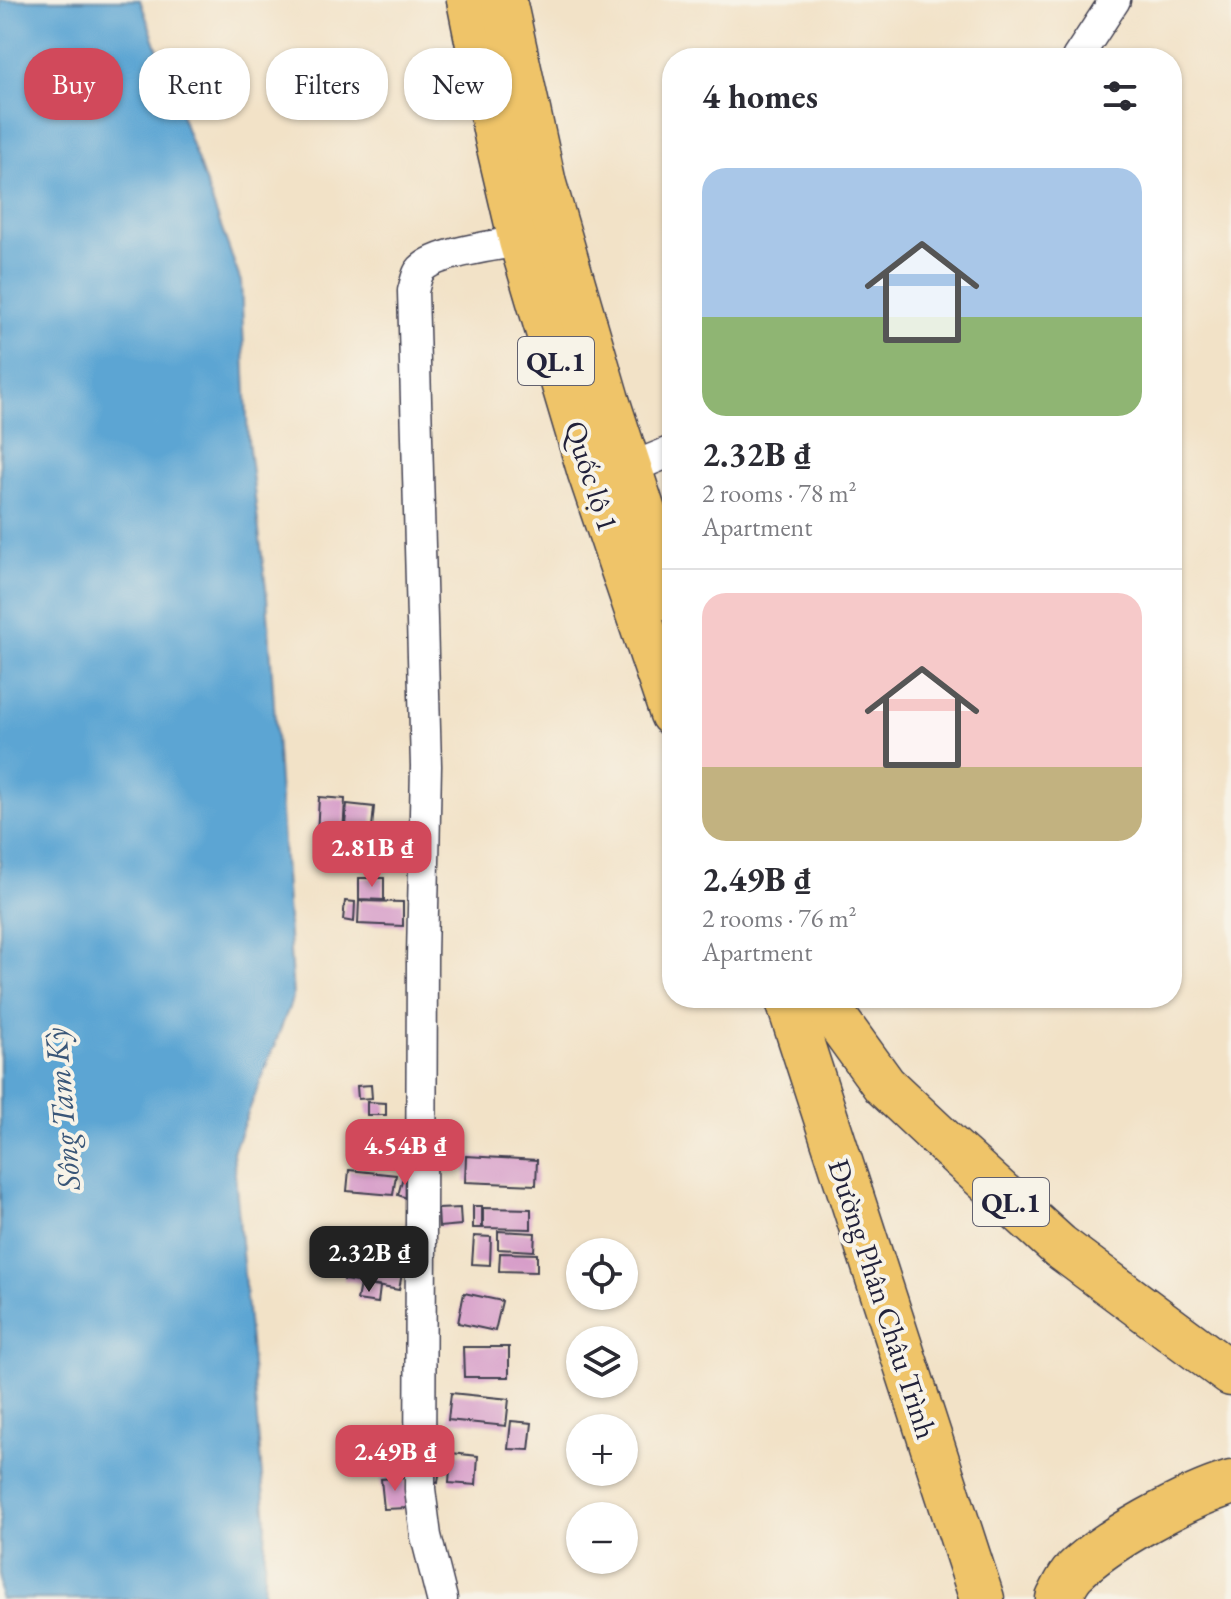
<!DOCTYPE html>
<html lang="en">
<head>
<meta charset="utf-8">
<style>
	:root { --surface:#fff; --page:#f2f2f3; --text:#2b2b33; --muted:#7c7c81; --line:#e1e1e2; --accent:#d1495b }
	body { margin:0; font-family:"EB Garamond",serif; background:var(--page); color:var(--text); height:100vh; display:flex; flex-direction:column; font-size:30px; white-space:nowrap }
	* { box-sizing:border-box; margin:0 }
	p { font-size:26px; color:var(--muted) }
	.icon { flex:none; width:44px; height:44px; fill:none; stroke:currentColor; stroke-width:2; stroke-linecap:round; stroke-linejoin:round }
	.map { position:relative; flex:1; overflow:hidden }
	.details { position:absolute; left:662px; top:48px; width:520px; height:960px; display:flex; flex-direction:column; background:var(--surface); border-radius:32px; box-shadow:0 2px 6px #0004 }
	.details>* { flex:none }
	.guide { position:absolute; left:24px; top:48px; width:518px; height:72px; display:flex; gap:16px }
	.controls { position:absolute; left:566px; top:1238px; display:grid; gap:16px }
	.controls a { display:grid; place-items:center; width:72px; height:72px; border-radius:50%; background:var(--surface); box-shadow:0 2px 6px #0004; font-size:40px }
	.price { position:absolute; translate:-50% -68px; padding:0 18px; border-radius:16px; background:var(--accent); color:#fff; font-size:26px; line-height:52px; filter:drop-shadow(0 2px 4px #0008) }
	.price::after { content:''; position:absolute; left:50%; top:48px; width:24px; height:18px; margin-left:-12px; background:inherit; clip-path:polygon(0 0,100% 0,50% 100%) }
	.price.current { background:#222; color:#fff }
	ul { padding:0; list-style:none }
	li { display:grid; align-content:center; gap:16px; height:424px; padding:0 40px }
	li+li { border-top:2px solid var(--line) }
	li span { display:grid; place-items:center; height:248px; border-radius:24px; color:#555 }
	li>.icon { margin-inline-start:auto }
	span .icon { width:144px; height:144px; fill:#fffc; stroke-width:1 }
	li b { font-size:34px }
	h2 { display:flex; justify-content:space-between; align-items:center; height:96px; padding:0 40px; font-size:34px }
	.chip { padding:0 28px; border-radius:32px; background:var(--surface); box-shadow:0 2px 6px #0004; font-size:28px; line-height:72px }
	.chip.current { background:var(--accent); color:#fff }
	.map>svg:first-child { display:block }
	.water { fill:#5ba5d3; stroke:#3e6487; stroke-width:2 }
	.building { fill:#d79ec9 }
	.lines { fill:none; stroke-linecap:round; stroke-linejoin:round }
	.minor-casing { stroke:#413f50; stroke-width:33 }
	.primary-casing { stroke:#413f50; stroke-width:47 }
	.trunk-casing { stroke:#413f50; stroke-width:47 }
	.minor { stroke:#fff; stroke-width:30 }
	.primary { stroke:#efc469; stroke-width:44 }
	.trunk { stroke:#efc469; stroke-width:44 }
	.labels { text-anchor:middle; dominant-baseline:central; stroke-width:8; stroke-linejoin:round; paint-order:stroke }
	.shield { fill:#f7f3e8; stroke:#62616f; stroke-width:2 }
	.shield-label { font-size:28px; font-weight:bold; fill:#22223b }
	.street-label { font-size:30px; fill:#22223b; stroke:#f7f3e8 }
	.water-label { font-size:32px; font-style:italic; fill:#395678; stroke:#f7f3e8 }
</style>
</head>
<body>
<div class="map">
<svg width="1231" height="1599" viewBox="0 0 1231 1599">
	<rect width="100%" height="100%" fill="#f7f3e8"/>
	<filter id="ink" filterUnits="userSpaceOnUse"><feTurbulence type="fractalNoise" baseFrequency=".0125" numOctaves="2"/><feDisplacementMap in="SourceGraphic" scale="16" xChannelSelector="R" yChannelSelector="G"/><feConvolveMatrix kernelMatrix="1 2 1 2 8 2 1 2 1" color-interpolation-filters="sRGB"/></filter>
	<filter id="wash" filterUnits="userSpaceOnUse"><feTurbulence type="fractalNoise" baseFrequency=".006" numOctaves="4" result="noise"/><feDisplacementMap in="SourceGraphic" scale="32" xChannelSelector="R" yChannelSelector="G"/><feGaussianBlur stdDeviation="1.8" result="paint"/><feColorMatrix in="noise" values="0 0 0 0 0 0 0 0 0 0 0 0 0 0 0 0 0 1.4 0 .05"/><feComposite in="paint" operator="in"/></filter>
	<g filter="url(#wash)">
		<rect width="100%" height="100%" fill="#f2e2c7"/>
		<polygon class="water" points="0,0 140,0 241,282 248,440 267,597 293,997 233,1152 266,1521 263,1599 0,1599"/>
		<g id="blocks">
			<g class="building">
				<polygon points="319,797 345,799 343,836 317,835"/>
				<polygon points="347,804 374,807 371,838 344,835"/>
				<polygon points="371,843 384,846 382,856 368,852"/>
				<polygon points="359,878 384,878 384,900 359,899"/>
				<polygon points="345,901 355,902 354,922 343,920"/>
				<polygon points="359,901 403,902 403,926 358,924"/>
				<polygon points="371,1085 372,1098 358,1099 357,1086"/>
				<polygon points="367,1102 386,1103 386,1115 367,1115"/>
				<polygon points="466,1156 537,1160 536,1185 465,1182"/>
				<polygon points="349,1170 396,1175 393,1195 347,1191"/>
				<polygon points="403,1177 413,1180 407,1198 398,1195"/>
				<rect x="473" y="1206" width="9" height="22"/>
				<polygon points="460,1208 461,1225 439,1227 438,1209"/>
				<polygon points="483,1208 531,1209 531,1229 483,1228"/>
				<polygon points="498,1231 535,1233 534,1251 498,1249"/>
				<polygon points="474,1236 491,1237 490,1265 472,1264"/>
				<polygon points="500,1253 537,1254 537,1272 499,1271"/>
				<polygon points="348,1257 403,1267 399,1290 344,1280"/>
				<polygon points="360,1284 380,1287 378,1303 357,1300"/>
				<polygon points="464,1293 502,1301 495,1331 458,1323"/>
				<polygon points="463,1347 509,1347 509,1377 464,1377"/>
				<polygon points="451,1393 509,1399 506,1426 448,1420"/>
				<polygon points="511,1421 532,1423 529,1450 508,1449"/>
				<polygon points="384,1447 406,1448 405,1470 383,1469"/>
				<polygon points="451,1453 478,1456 476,1485 449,1483"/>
				<polygon points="434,1466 440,1467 438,1483 432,1482"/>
				<polygon points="406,1477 408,1508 384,1509 381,1479"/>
			</g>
		</g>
	</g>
	<g filter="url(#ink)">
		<use href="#blocks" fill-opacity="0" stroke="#413f50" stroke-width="2"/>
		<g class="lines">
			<g class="minor-casing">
				<g id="minor">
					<polyline points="1077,58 1115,0"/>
					<polyline points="628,469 672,451"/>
					<path d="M 442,1599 L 426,1536 L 420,1489 L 422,957 L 426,766 L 413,291 C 415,285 416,277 419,272 C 430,253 499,245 521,241"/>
				</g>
			</g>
			<g class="primary-casing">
				<polyline id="primary" points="787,998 982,1599"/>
			</g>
			<g class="trunk-casing">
				<g id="trunk">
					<polyline points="469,0 497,139 521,241 590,473 672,714"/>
					<polyline points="504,0 544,184 607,400 672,600"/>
					<polyline points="821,998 884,1085 951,1148 1059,1246 1231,1374"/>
					<path d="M 1058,1599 C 1063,1590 1067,1579 1074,1572 C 1106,1540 1187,1496 1231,1483"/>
				</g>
			</g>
			<use href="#minor" class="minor"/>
			<use href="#primary" class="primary"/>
			<use href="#trunk" class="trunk"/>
		</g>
	</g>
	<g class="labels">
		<g class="shield">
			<rect x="518" y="337" width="76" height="48" rx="6"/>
			<rect x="973" y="1178" width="76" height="48" rx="6"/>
		</g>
		<g class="shield-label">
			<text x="556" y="361">QL.1</text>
			<text x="1011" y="1202">QL.1</text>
		</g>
		<g class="street-label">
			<text transform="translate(592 476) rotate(72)">Quốc lộ 1</text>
			<text transform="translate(883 1299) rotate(72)">Đường Phân Châu Trình</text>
		</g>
		<g class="water-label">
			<text transform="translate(62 1109) rotate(-95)">Sông Tam Kỳ</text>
		</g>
	</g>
</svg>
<div class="controls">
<a><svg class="icon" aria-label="locate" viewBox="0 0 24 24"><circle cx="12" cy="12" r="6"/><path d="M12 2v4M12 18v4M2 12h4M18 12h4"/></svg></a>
<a><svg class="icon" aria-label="layers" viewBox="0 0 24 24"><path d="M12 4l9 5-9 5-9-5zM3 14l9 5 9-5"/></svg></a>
<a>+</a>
<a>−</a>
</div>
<b class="price" style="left:372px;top:889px">2.81B ₫</b>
<b class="price" style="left:405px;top:1187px">4.54B ₫</b>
<b class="price current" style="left:369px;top:1294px">2.32B ₫</b>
<b class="price" style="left:395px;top:1493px">2.49B ₫</b>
<div class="guide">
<a class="chip current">Buy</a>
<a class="chip">Rent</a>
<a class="chip">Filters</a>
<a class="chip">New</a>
</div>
<section class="details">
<h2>4 homes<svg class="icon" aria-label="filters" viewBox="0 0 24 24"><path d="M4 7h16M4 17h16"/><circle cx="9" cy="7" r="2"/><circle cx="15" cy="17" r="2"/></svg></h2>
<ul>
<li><span style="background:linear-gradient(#a9c7e8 60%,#8fb573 0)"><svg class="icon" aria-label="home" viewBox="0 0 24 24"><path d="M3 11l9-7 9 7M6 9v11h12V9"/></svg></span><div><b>2.32B ₫</b><p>2 rooms · 78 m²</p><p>Apartment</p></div></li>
<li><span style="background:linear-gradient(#f6c9c9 70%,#c2b280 0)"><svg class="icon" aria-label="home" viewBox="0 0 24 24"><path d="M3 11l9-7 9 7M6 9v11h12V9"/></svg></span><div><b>2.49B ₫</b><p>2 rooms · 76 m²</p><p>Apartment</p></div></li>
</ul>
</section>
</div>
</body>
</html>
